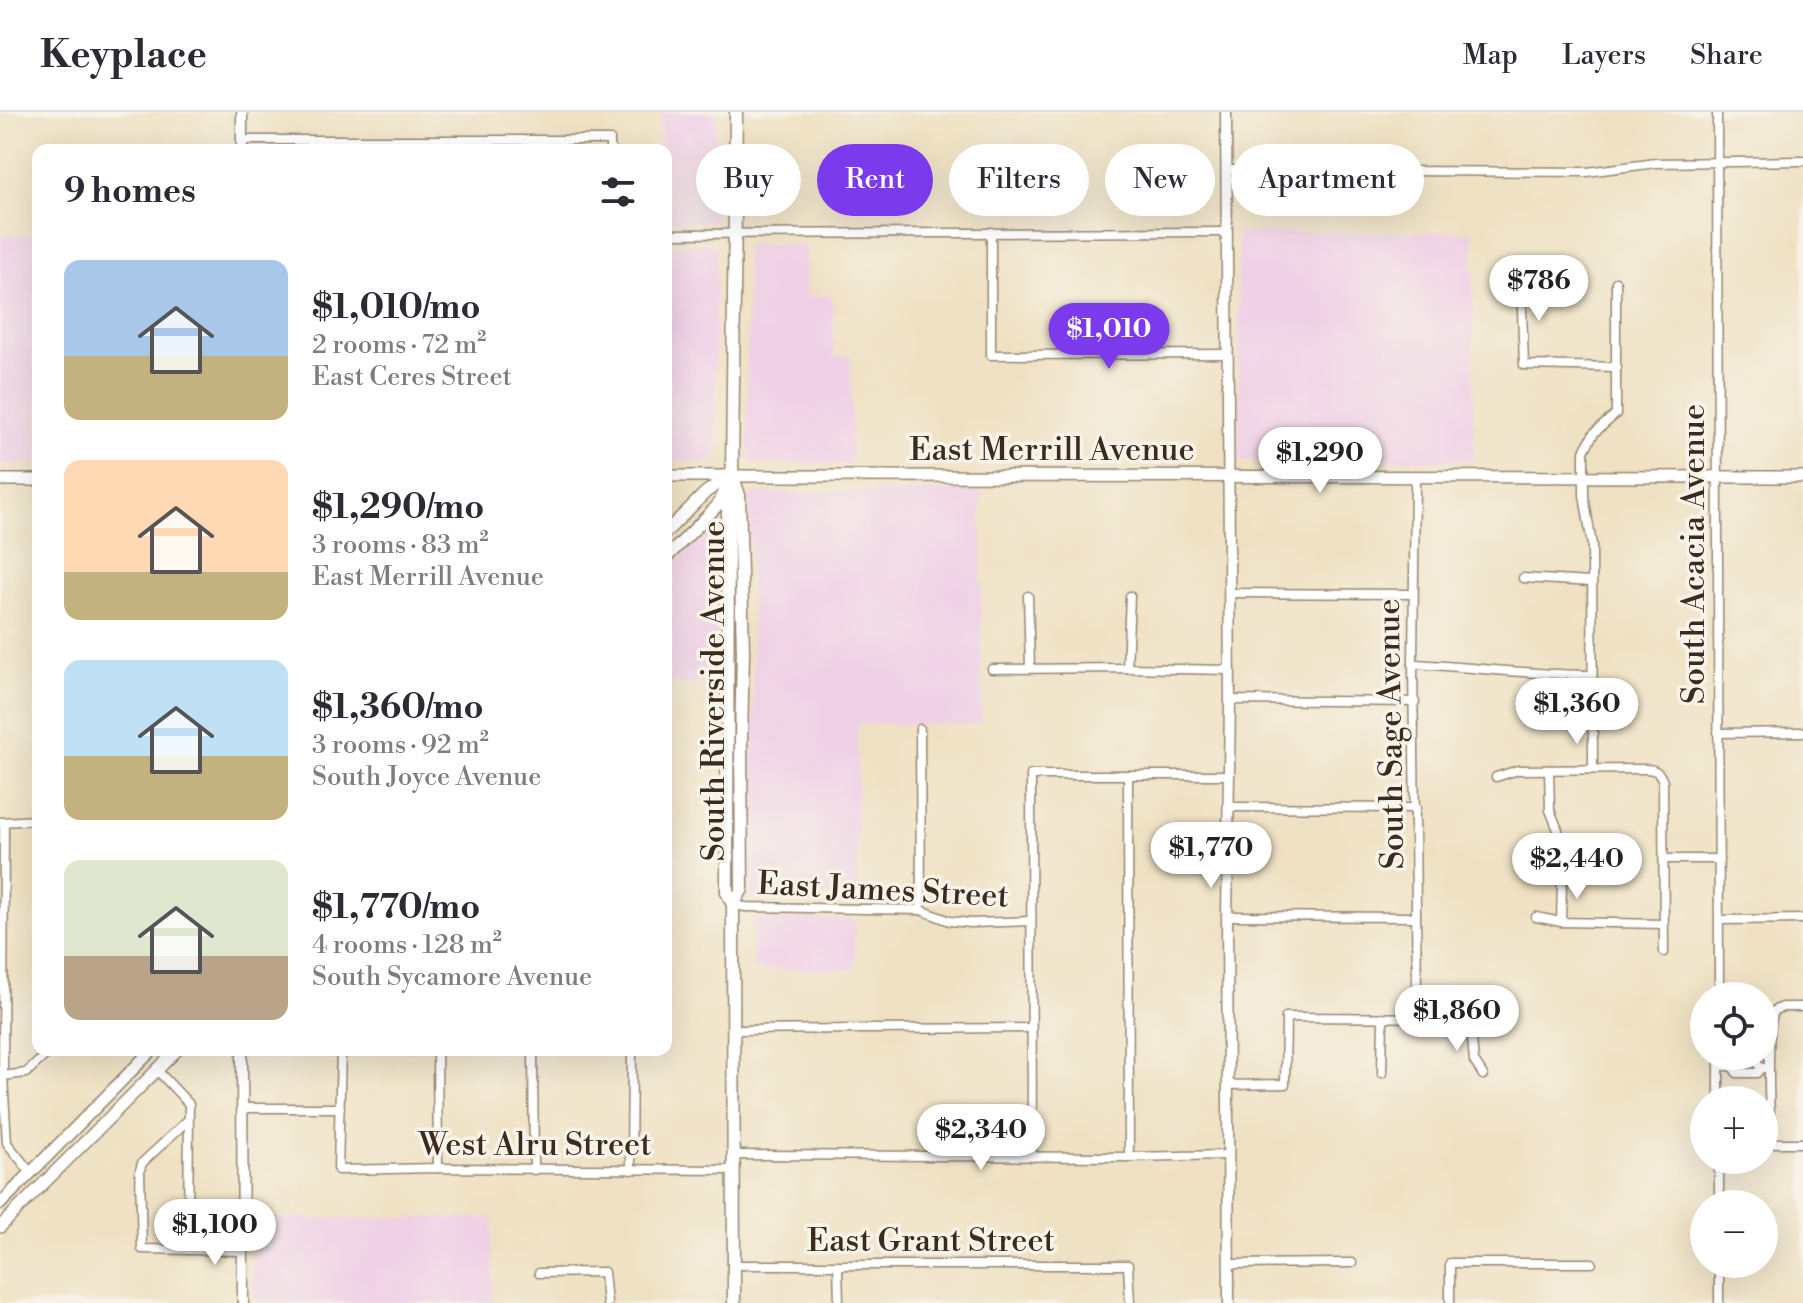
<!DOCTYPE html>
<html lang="en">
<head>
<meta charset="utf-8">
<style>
	:root { --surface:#fff; --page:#f7f7f7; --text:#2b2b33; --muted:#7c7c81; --line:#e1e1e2; --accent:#7c3aed }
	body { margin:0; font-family:"Libre Bodoni",serif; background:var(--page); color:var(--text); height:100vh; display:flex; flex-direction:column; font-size:30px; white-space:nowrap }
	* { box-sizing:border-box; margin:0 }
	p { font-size:26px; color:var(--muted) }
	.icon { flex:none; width:44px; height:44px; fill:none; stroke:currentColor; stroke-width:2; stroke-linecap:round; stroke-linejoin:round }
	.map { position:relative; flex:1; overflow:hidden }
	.details { position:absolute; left:32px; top:32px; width:640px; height:912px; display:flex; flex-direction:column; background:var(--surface); border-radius:16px; box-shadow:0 8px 32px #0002 }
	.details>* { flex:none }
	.top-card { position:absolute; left:696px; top:32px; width:760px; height:72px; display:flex; gap:16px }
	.tools { position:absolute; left:1690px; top:870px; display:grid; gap:16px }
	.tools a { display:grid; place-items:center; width:88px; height:88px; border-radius:50%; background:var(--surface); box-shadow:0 8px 32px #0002; font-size:40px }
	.price { position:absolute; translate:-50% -68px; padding:0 18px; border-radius:28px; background:#fff; color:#222; font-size:26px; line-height:52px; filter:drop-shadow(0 2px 4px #0008) }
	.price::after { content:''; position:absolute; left:50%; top:48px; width:24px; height:18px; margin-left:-12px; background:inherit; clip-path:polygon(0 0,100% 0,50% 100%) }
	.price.on { background:var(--accent); color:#fff }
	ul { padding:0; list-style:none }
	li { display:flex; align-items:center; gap:24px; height:200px; padding:0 32px }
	li span { display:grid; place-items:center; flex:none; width:224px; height:160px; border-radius:16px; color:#555 }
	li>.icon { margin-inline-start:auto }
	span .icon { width:96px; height:96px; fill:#fffc; stroke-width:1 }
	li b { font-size:34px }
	h2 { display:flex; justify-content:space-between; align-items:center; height:96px; padding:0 32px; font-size:34px }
	.chip { padding:0 28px; border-radius:36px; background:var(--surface); box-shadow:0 8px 32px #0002; font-size:28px; line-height:72px }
	.chip.on { background:var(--accent); color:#fff }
	header { display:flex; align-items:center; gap:48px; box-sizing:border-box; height:112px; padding:0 40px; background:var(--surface); border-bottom:2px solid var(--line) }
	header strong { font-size:38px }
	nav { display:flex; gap:44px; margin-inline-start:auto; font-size:28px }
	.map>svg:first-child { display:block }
	.built { fill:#efd0e6 }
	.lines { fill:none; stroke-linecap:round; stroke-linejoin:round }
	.minor-casing { stroke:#958670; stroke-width:11 }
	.tertiary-casing { stroke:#958670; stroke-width:13 }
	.secondary-casing { stroke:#958670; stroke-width:14 }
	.primary-casing { stroke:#958670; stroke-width:15 }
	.minor { stroke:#fff; stroke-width:8 }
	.tertiary { stroke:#fff; stroke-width:10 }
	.secondary { stroke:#fff; stroke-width:11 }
	.primary { stroke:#fff; stroke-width:12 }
	.labels { text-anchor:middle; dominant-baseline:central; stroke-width:7; stroke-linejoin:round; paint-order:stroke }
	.street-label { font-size:32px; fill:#3b2a1e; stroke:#f7f3e8 }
</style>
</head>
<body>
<header>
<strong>Keyplace</strong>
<nav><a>Map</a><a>Layers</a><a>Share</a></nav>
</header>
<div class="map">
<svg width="1803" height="1191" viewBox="0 0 1803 1191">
	<rect width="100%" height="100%" fill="#f7f3e8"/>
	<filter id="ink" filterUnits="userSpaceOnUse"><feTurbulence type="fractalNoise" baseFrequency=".0125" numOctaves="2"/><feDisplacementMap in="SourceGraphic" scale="16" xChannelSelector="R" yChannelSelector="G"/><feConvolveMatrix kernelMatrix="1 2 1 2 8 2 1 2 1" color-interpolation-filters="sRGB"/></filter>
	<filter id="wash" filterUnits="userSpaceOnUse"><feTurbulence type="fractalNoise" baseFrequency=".006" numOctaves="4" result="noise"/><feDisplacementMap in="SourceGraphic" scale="32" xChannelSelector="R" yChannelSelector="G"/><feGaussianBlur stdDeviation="1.8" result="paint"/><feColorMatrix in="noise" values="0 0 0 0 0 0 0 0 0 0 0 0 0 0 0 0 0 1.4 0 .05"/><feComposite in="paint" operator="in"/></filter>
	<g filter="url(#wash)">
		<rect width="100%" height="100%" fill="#efe1c3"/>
		<g class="built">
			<polygon points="661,0 716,0 715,110 666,110 666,38 661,38"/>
			<polygon points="1238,120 1473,120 1474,348 1239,349"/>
			<rect x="0" y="123" width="38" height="229"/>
			<polygon points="712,132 716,134 716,347 711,350 666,350 666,133"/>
			<polygon points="749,132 806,132 806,184 833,184 833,244 851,244 851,352 755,352 748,347 746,136"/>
			<polygon points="981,378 982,612 858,612 857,784 753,784 751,781 751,732 754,691 751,688 751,639 754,634 749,385 753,381"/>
			<polygon points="710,416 719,420 717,474 714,478 714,493 717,496 717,552 715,555 714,572 666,572 666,461"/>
			<polygon points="752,807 855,807 855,858 753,857"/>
			<polygon points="255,1106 492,1106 493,1191 255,1191 253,1178"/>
		</g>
	</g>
	<g filter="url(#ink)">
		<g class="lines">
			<g class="minor-casing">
				<g id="minor">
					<polyline points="1717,0 1719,884"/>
					<polyline points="242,28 610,28 610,38"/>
					<polyline points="1226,58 1587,60 1656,51 1803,49"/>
					<polyline points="991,120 991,243 1227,242"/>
					<polyline points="666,122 1226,120"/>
					<polyline points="1521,170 1524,253 1617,255"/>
					<polyline points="1415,365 1413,552 1417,879"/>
					<polyline points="1523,466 1591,470"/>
					<polyline points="1229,481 1413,482"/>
					<polyline points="1028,484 1030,556"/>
					<path d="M 1413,552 C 1473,555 1532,563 1591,563"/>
					<polyline points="1127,556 1130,484"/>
					<polyline points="992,557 1127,556 1230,558"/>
					<polyline points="1230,588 1415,590"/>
					<polyline points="920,617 921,798"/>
					<polyline points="1718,621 1803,620"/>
					<polyline points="1593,657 1592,433 1584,383 1584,339 1594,321 1616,302 1616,170"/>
					<polyline points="1549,658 1550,698 1558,718"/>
					<polyline points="1128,663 1129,1045"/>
					<path d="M 1496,665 L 1518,658 L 1645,657 C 1655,657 1660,660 1663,670 L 1664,840"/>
					<polyline points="1229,695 1416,696"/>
					<polyline points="0,710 38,708"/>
					<polyline points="4,710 3,964 7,1031 31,1061"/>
					<polyline points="1664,747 1719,747"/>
					<polyline points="733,793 746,795 921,798 950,809 971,811 1031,809"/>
					<polyline points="1227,804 1416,805"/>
					<polyline points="1536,805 1561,810 1664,812"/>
					<polyline points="1719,808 1803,807"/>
					<polyline points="1561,810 1562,771 1571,759"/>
					<path d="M 1803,895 L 1783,895 L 1775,898 C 1765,914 1770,1006 1771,1031 L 1803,1031"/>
					<polyline points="732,918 1030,916"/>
					<polyline points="341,938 338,1058 438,1056 733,1058"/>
					<polyline points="437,938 438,1056"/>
					<polyline points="533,938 534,1058"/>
					<polyline points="1719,944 1719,988"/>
					<polyline points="1719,954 1732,954 1737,949 1756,949 1761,956"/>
					<polyline points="1732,954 1737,961 1757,961 1761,956 1765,956"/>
					<polyline points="157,958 189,992 188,1138"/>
					<polyline points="1382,961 1383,905"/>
					<polyline points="3,964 26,961 51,938"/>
					<polyline points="1228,973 1285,972 1286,905 1470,906 1474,949 1483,963"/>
					<polyline points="242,996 340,996"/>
					<polyline points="188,1008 142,1051 140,1058 142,1137 243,1139"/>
					<polyline points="733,1043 1129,1045 1228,1043"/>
					<polyline points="1032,1045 1031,663 1229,663"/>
					<polyline points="1719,1048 1719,1092"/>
					<polyline points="631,1058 632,938"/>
					<polyline points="188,1128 243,1128"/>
					<polyline points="1229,1152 1352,1151"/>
					<polyline points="1719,1152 1719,1191"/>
					<polyline points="734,1153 1128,1153 1130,1191"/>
					<polyline points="838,1154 839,1191"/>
					<polyline points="539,1161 604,1160 607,1191"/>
					<polyline points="1450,1191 1450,1151 1592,1151"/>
				</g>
			</g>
			<g class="tertiary-casing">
				<g id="tertiary">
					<polyline points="242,0 242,38"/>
					<polyline points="1226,0 1230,588 1227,804 1229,1191"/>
					<polyline points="242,938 243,1191"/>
				</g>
			</g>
			<g class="secondary-casing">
				<g id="secondary">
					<polyline points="666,364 1803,365"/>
					<polyline points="0,368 38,368"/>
					<polyline points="666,420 706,380 732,363"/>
					<polyline points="666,446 717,394 729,371"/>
					<polyline points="0,1092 152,938"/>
					<polyline points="0,1115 177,938"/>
				</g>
			</g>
			<g class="primary-casing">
				<g id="primary">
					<polyline points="732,363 739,383 743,540 741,628 742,777 733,793"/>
					<polyline points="734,1191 733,793 727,780 728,383 732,363 736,0"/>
				</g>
			</g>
			<use href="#minor" class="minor"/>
			<use href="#tertiary" class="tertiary"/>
			<use href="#secondary" class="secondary"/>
			<use href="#primary" class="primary"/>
		</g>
	</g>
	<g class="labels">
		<g class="street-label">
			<text x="1052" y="338">East Merrill Avenue</text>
			<text transform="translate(1694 442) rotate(-90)">South Acacia Avenue</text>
			<text transform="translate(714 579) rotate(-90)">South Riverside Avenue</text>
			<text transform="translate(1391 622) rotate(-91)">South Sage Avenue</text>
			<text transform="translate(883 778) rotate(3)">East James Street</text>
			<text x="535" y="1033">West Alru Street</text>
			<text x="931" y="1129">East Grant Street</text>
		</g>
	</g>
</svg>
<div class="tools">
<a><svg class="icon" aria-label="locate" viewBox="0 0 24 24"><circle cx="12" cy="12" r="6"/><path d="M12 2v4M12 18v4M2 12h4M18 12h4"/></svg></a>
<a>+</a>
<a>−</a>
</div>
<b class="price" style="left:1539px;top:211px">$786</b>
<b class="price on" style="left:1109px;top:259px">$1,010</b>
<b class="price" style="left:1320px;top:383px">$1,290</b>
<b class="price" style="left:1577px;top:634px">$1,360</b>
<b class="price" style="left:1211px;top:778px">$1,770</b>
<b class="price" style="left:1577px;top:789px">$2,440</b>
<b class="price" style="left:1457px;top:941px">$1,860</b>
<b class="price" style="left:981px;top:1060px">$2,340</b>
<b class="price" style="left:215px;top:1155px">$1,100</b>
<div class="top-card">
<a class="chip">Buy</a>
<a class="chip on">Rent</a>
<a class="chip">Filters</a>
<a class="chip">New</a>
<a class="chip">Apartment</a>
</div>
<section class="details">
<h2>9 homes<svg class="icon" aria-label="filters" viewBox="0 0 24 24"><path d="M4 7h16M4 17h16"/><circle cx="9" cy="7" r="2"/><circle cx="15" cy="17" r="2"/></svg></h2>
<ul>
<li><span style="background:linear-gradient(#a9c7e8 60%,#c2b280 0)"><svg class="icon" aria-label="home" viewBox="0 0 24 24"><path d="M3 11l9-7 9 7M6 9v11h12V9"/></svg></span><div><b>$1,010/mo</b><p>2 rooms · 72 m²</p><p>East Ceres Street</p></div></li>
<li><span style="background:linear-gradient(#ffd9b3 70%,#c2b280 0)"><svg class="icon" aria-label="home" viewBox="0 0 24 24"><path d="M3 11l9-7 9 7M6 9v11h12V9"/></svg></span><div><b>$1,290/mo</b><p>3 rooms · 83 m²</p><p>East Merrill Avenue</p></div></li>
<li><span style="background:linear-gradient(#bfe0f5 60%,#c2b280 0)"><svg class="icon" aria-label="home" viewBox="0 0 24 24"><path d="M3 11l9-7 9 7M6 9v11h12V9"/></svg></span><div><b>$1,360/mo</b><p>3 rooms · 92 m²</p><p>South Joyce Avenue</p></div></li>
<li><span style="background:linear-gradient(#dfe7d0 60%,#b9a48a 0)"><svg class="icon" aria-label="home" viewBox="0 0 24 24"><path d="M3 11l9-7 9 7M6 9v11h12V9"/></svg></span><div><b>$1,770/mo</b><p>4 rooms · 128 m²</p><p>South Sycamore Avenue</p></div></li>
</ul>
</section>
</div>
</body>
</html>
